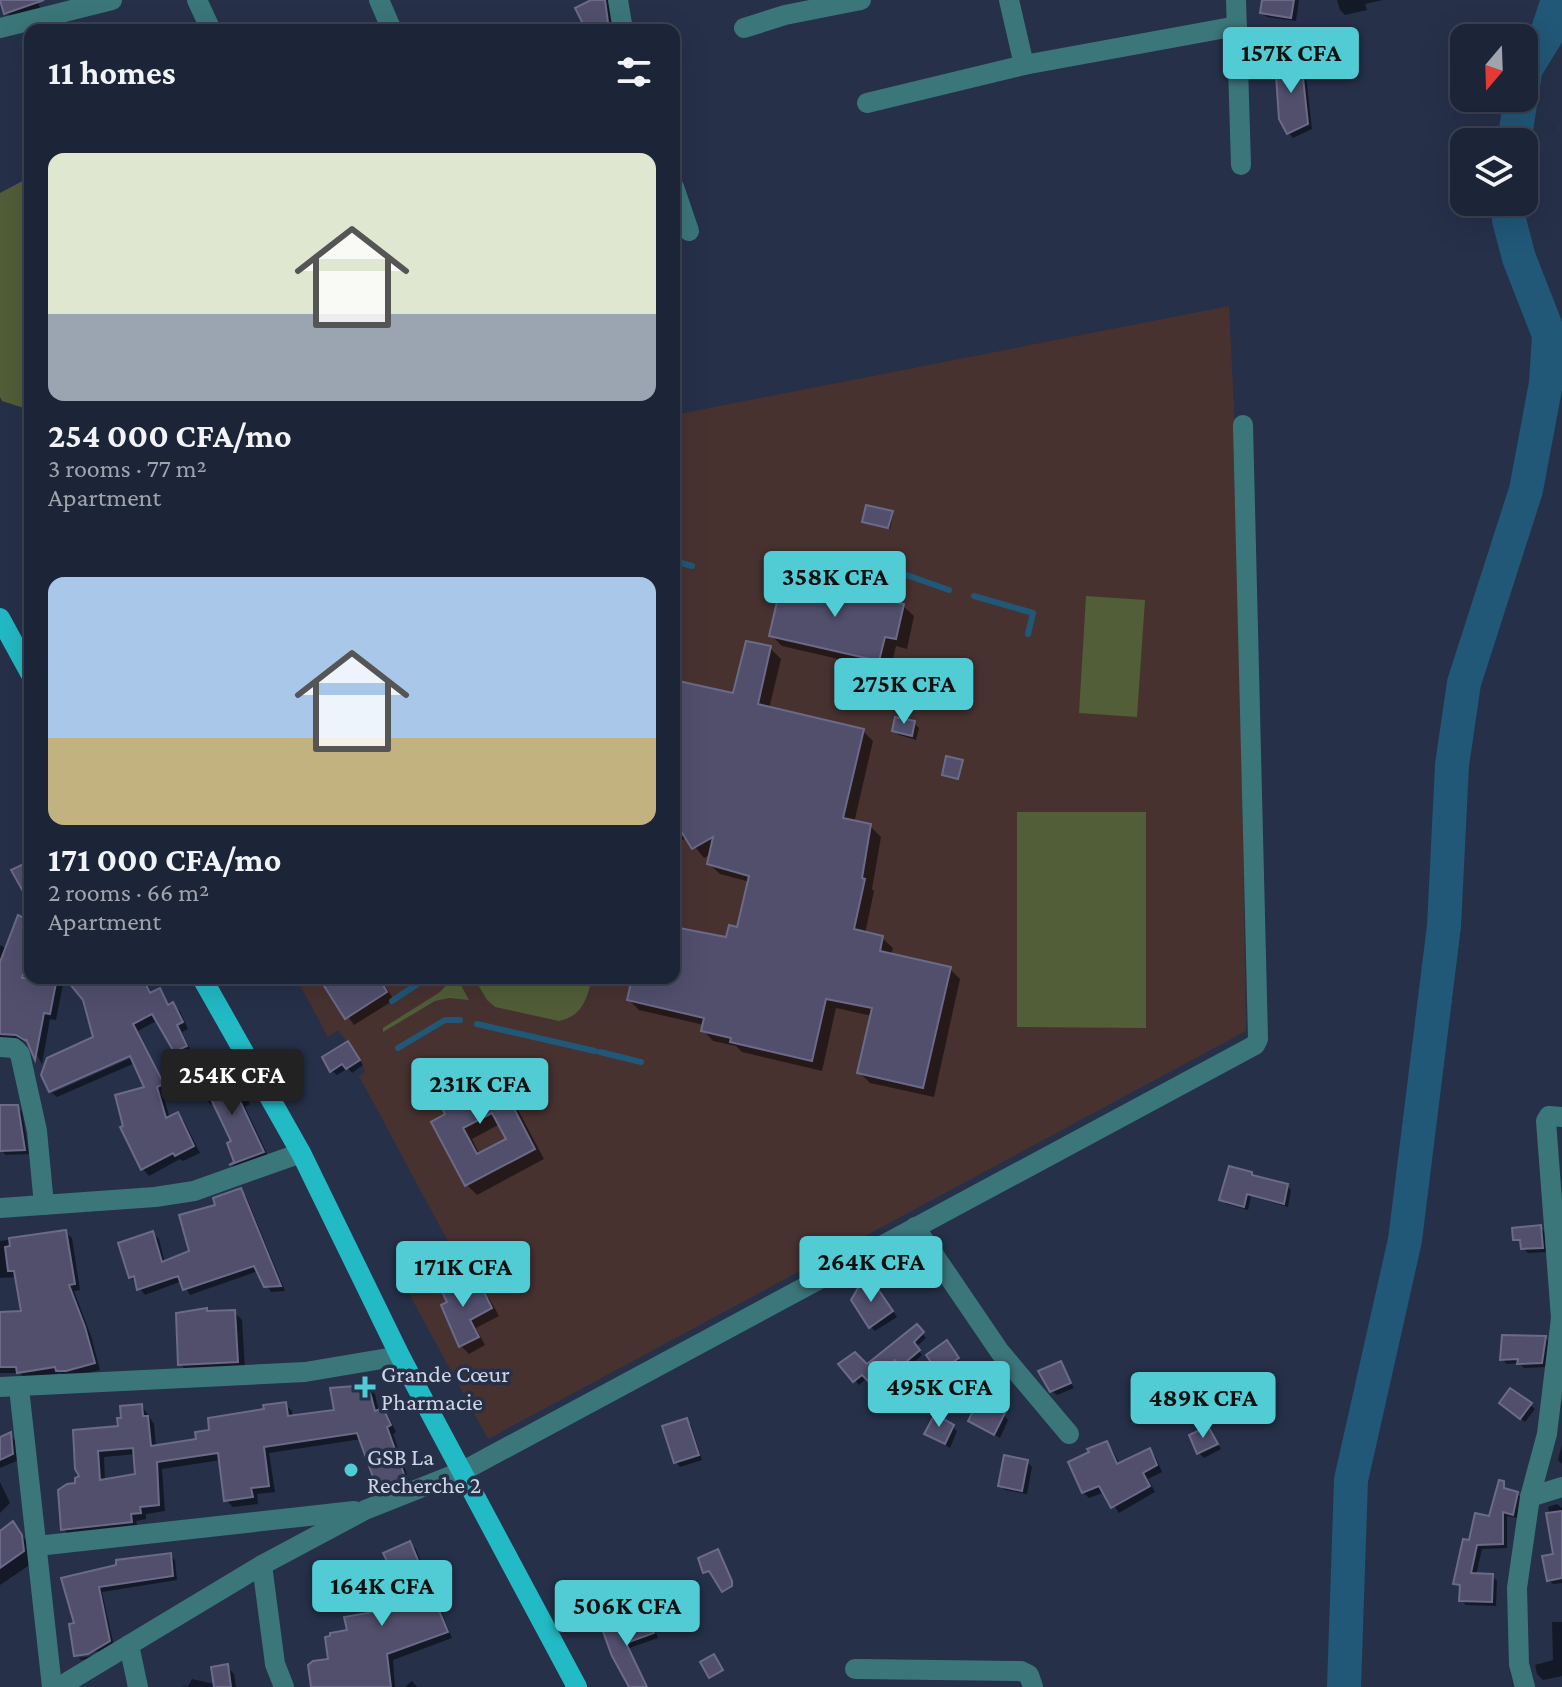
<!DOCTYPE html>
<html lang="en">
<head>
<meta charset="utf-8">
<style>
	:root { --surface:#1c2437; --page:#252c3f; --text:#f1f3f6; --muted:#a0a4ad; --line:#3a4152; --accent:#51ccd4 }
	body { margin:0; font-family:"Crimson Pro",serif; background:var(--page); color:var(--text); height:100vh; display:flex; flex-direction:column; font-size:30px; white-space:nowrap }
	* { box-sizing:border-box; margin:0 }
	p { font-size:26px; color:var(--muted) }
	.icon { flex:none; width:44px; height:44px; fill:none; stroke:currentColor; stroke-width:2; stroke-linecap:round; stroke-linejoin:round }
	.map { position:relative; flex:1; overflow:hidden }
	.sheet { position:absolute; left:24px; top:24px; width:656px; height:960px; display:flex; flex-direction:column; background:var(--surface); border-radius:16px; box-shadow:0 8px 32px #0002,0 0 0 2px var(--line) }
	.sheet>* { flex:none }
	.needle { width:52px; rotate:199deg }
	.controls { position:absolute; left:1450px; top:24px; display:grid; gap:16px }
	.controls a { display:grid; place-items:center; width:88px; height:88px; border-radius:16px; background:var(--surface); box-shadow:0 8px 32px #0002,0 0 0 2px var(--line); font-size:40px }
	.price { position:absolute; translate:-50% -68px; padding:0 18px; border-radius:8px; background:var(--accent); color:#111; font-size:26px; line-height:52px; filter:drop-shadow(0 2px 4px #0008) }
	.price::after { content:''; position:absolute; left:50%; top:48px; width:24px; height:18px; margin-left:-12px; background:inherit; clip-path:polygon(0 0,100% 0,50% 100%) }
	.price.active { background:#222; color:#fff }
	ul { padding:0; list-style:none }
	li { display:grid; align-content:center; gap:16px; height:424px; padding:0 24px }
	li span { display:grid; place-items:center; height:248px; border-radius:16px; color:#555 }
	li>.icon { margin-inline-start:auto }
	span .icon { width:144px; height:144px; fill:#fffc; stroke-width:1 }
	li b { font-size:34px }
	h2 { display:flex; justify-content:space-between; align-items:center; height:96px; padding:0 24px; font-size:34px }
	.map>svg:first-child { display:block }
	.medical { fill:#473230 }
	.green { fill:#515e38 }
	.shadow { fill:#0007; fill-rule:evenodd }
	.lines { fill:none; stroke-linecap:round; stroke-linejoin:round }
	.stream { stroke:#215777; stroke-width:6 }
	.river { stroke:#215777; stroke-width:34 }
	.building { fill:#514f6c; stroke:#6c6a89; stroke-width:2; fill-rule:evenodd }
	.minor { stroke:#3b767b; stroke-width:20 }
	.major { stroke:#22bac5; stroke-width:20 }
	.poi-dot { fill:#51ccd4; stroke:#263049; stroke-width:3 }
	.labels { text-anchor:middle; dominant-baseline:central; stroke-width:7; stroke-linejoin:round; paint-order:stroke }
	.poi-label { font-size:24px; fill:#ced5e5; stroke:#263049; text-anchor:start }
</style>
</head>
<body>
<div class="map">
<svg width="1562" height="1687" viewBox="0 0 1562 1687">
	<rect width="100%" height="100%" fill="#263049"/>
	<polygon class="medical" points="1229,306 1237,470 1246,1031 488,1439 407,1290 459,1262 359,1076 365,1072 360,1059 338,1030 328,1037 296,978 674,978 674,415"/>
	<g class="green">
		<polygon points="30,177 30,410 2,401 0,397 0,193"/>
		<polygon points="1086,596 1145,600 1137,717 1079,713"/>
		<polygon points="1017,812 1146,812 1146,1028 1017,1027"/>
		<polygon points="453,978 457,978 469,1000 449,998 435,1001 383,1032 383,1028 440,992"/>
		<path d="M 474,978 L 592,978 C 587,999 582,1016 559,1021 L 495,1007 L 487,1000 Z"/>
	</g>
	<g class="shadow">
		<polygon points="1,0 37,0 40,8 10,17"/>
		<polygon points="595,0 610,0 612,27 606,30 588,30 578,8"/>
		<polygon points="1264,0 1299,0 1296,21 1267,17 1262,13"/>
		<polygon points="1337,0 1383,0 1365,4 1367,10 1345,15 1340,10"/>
		<polygon points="1300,61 1305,66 1312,129 1293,138 1289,133"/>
		<polygon points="892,513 893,515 890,529 864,522"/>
		<polygon points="903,606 914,616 907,649 896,646 890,671 782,646 772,636"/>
		<polygon points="770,648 781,659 769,709 863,731 873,741 854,823 870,826 881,837 872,889 874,891 865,934 882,938 893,948 891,955 950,969 960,979 934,1097 870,1083 860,1073 872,1016 836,1008 822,1071 742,1052 736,1046 713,1041 703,1030 704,1025 639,1010 629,1000 634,978 674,978 674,918 682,930 728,940 738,930 750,882 720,874 709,864 711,854 704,858 687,837 678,843 674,839 674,662 682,670 679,684 734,696"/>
		<polygon points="914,723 919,728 916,740 899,735 894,731"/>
		<polygon points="30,923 30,978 145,978 152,994 159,991 170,1006 173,1005 180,1011 188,1029 182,1032 192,1053 183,1057 158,1020 138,1031 169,1091 163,1094 170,1119 178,1115 184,1121 200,1153 183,1161 180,1159 149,1176 143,1169 146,1088 135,1063 57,1097 52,1093 140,1054 95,1038 85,999 64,979 56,1020 50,1019 42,1064 31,1045 23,1041 0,1042 0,945 7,949"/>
		<polygon points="321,978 380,978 394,1000 354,1025"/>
		<polygon points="348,1043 363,1065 352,1073 348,1068 337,1075 332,1071"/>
		<path d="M 490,1066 L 500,1076 L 544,1159 L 477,1195 L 467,1185 L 434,1123 L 448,1115 ZM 500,1124 L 509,1140 L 480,1155 L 472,1139 Z"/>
		<polygon points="215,1074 225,1088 235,1083 243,1091 250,1104 245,1107 270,1160 238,1171 232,1166 237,1163 229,1144 234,1142 215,1103 211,1105 204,1097"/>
		<polygon points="0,1107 17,1107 22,1112 29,1154 6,1155 1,1150"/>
		<polygon points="1251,1174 1256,1178 1287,1186 1291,1190 1288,1207 1251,1196 1248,1210 1226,1204 1222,1200"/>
		<polygon points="241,1190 246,1196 285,1291 271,1292 258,1271 190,1295 182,1281 145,1295 131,1277 153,1234 159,1239 165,1263 191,1252"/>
		<polygon points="1540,1227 1545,1232 1546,1252 1528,1253 1523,1248"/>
		<polygon points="65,1232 72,1238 80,1290 74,1291 91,1336 100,1370 73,1377 65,1377 61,1373 26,1379 20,1373 0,1373 0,1314 23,1313 17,1277 0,1278 0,1241"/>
		<polygon points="461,1277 474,1294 481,1290 489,1298 499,1316 476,1328 485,1345 469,1354 461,1346 443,1306 450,1303 448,1289"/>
		<polygon points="876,1286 897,1317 875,1331 871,1327"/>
		<polygon points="206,1310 210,1313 234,1312 242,1320 245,1369 188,1372 180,1364"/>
		<polygon points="916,1327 926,1338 916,1347 922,1355 906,1370 900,1364 876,1387 867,1378 859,1385 841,1364 867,1367"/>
		<polygon points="1545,1338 1550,1342 1546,1367 1524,1368 1519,1363 1507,1364 1502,1359"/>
		<polygon points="951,1348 962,1364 944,1375 939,1370"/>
		<polygon points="1060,1364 1074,1388 1057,1395 1052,1391"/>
		<path d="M 368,1387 L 375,1394 L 379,1412 L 383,1410 L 389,1417 L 396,1432 L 393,1434 L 411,1486 L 387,1496 L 380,1490 L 362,1439 L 269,1453 L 275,1492 L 257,1494 L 258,1504 L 233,1507 L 226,1500 L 221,1460 L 162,1469 L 165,1511 L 146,1514 L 146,1519 L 136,1521 L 138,1528 L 70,1536 L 63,1529 L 60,1487 L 77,1485 L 75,1432 L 120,1427 L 142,1406 L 154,1424 L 156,1447 L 198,1441 L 212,1431 L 285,1404 L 292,1411 L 293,1418 L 336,1411 ZM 136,1454 L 137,1476 L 105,1482 L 104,1457 Z"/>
		<polygon points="1530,1405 1535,1409 1525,1422 1507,1408"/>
		<polygon points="1003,1415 1008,1420 1000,1438 971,1420"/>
		<polygon points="686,1420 691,1425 702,1460 680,1467 676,1462"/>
		<polygon points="953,1427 957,1431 950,1448 927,1433"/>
		<polygon points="1207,1428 1221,1449 1204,1458 1199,1453"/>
		<polygon points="10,1435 16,1441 19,1460 0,1468 0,1439"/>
		<polygon points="1106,1443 1112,1449 1120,1465 1149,1450 1155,1456 1162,1472 1148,1479 1155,1492 1119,1513 1105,1492 1089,1498 1083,1492"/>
		<polygon points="1562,1444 1562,1464 1558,1460"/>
		<polygon points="1027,1462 1032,1467 1027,1494 1005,1490 1000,1485"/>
		<polygon points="0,1482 10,1503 0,1513"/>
		<polygon points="1503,1483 1508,1492 1517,1494 1522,1499 1518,1518 1507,1516 1507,1548 1482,1549 1476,1575 1492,1576 1497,1581 1496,1606 1466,1605 1461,1600 1462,1588 1455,1583 1471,1542 1490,1518"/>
		<polygon points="1557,1504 1562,1508 1562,1583 1553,1584 1549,1580 1555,1555 1548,1507"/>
		<polygon points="13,1524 32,1548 34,1562 0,1585 0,1533"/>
		<polygon points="410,1543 416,1549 452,1638 393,1660 395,1687 313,1687 349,1632 388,1612 391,1593"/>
		<polygon points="170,1555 175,1560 177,1580 102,1592 114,1646 94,1658 81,1660 79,1658 98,1655 98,1651 76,1655 76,1624 64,1580"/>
		<polygon points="648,1620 653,1625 658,1638 629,1648 648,1687 631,1687 616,1623 621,1628"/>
		<polygon points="1552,1622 1562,1622 1562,1679 1562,1676 1543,1680 1537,1674 1535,1665 1553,1660"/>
		<polygon points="227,1667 234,1674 236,1687 181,1687 188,1686 192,1679 215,1684"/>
		<polygon points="412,1681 417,1687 405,1687"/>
	</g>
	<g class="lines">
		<g class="stream">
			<polyline points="674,561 692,566"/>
			<polyline points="898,572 949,590"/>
			<polyline points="974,596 1033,613 1028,634"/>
			<polyline points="392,1001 422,981"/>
			<polyline points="477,1024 595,1051"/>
			<polyline points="398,1048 445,1020 460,1020"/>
			<polyline points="600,1052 641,1062"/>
		</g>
		<g class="river">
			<polyline points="1524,80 1525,70 1546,36 1558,0"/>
			<polyline points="1514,142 1521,98"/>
			<polyline points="1344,1687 1351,1480 1405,1240 1444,926 1452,765 1464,683 1526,490 1546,383 1549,335 1519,258 1509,220 1509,202"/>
		</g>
	</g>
	<g class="building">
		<polygon points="0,0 44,0 4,14"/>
		<polygon points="591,0 605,0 608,22 586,30 575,8"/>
		<polygon points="1262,0 1294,0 1291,18 1260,13"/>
		<polygon points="1301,59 1308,124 1287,134 1279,119 1275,61"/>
		<polygon points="866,505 893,511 888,528 862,522"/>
		<polygon points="783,576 904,604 896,639 885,637 879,661 769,636"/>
		<polygon points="746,641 771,646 758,704 864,729 843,818 871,824 862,878 865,879 854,929 883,936 880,951 951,967 923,1088 857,1073 872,1008 826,999 812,1061 730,1042 731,1038 701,1031 704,1018 627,1000 632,978 674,978 674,927 726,937 729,925 737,927 749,876 707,864 713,837 692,849 674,820 674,680 733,693"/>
		<polygon points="895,717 915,721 912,736 892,731"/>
		<polygon points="946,756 963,760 958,779 942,775"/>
		<polygon points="30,861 30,904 11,870"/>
		<polygon points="18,915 30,921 30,956 22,978 57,978 50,1014 44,1013 35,1060 26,1039 26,1041 16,1035 0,1034 0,962"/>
		<polygon points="65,978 143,978 150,993 160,988 168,1005 173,1002 183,1022 177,1025 187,1046 174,1052 152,1014 133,1024 164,1084 157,1087 166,1118 178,1112 194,1146 175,1156 173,1153 141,1170 120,1127 123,1126 115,1095 144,1087 130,1056 49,1092 41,1075 47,1058 93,1037 83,1000"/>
		<polygon points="319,978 379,978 387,992 345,1019"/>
		<polygon points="348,1041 360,1060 346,1069 342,1064 330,1072 322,1057"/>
		<path d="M 491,1064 L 535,1149 L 465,1186 L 431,1122 L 445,1114 L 435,1095 ZM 492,1113 L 506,1139 L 477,1154 L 463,1128 Z"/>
		<polygon points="215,1072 223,1087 235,1081 239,1084 244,1096 239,1099 264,1152 229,1165 234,1162 227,1143 231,1141 209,1095 202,1099 196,1088 196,1083"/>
		<polygon points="0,1105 18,1105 25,1150 0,1151"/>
		<polygon points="1229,1166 1252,1172 1252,1175 1288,1184 1284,1204 1247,1194 1244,1207 1219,1200"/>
		<polygon points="241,1188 281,1286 264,1287 254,1266 183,1290 178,1276 137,1290 134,1276 129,1278 118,1243 153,1231 162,1262 189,1251 179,1215 215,1205 213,1198"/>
		<polygon points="1541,1225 1543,1248 1521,1249 1520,1240 1513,1240 1512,1228"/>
		<polygon points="66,1230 75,1284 69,1285 85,1327 95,1363 66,1371 56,1371 55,1367 17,1373 16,1367 0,1367 0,1312 21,1311 14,1271 8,1271 5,1247 10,1246 9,1238"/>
		<polygon points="461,1274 472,1293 482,1288 492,1308 470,1320 479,1337 459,1347 441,1305 447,1302 441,1290 445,1288 443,1284"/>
		<polygon points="871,1279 893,1311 869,1328 851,1300 858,1288"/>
		<polygon points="207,1308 207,1311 235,1310 238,1362 178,1365 176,1313"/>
		<polygon points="917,1324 924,1332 914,1342 920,1350 900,1367 895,1360 871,1384 862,1375 853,1382 838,1364 855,1352 867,1364"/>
		<polygon points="1502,1335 1546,1336 1542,1363 1517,1364 1518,1359 1500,1360"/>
		<polygon points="947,1340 959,1358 938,1372 926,1355"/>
		<polygon points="1061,1361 1071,1383 1050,1392 1038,1371"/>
		<path d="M 368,1385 L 375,1411 L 383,1408 L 391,1425 L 387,1427 L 406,1480 L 378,1491 L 357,1433 L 264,1447 L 269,1486 L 251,1488 L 253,1497 L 224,1501 L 218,1453 L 157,1462 L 159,1505 L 140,1507 L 141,1513 L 131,1514 L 132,1522 L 61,1530 L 58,1490 L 67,1484 L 75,1483 L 75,1478 L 79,1476 L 75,1469 L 73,1430 L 118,1426 L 117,1418 L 121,1418 L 120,1406 L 142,1404 L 143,1416 L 148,1416 L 151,1446 L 196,1439 L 195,1432 L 209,1430 L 208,1418 L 264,1409 L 263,1405 L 286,1402 L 288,1416 L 334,1410 L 330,1388 ZM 133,1448 L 135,1474 L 100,1480 L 98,1451 Z"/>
		<polygon points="1510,1388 1532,1403 1520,1419 1499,1403"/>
		<polygon points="980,1397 1005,1413 994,1435 968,1421"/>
		<polygon points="935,1414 954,1425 945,1444 924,1434"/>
		<polygon points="687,1418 699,1455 674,1463 662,1426"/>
		<polygon points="1208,1426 1218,1444 1197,1454 1189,1435"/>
		<polygon points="11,1432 13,1454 0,1460 0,1437"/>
		<polygon points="1107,1441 1117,1464 1150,1448 1157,1465 1143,1473 1150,1486 1111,1508 1099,1486 1082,1493 1068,1462 1089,1452 1087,1449"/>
		<polygon points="1004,1455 1028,1460 1022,1491 998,1486"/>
		<polygon points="1499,1480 1504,1481 1504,1488 1518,1492 1513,1515 1503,1512 1503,1544 1477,1545 1471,1573 1493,1574 1492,1602 1459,1601 1460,1585 1453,1584 1463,1539 1469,1540 1475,1513 1489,1516"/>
		<polygon points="1562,1511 1562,1578 1547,1581 1542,1556 1553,1554 1546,1513"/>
		<polygon points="13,1521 22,1535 24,1551 0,1568 0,1531"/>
		<polygon points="410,1541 448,1632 387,1654 391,1687 311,1687 308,1665 313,1661 328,1659 325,1637 330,1636 330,1633 347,1630 344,1617 386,1610 380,1595 388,1592 378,1565 387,1561 383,1553"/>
		<polygon points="718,1549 732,1581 732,1586 722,1592 709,1571 703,1573 698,1558"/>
		<polygon points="171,1553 173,1576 99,1587 110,1641 88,1654 74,1656 69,1624 74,1623 61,1578 116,1565 116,1560"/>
		<polygon points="649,1617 654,1633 626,1643 647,1687 629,1687 612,1656 601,1626 616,1621 619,1628"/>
		<polygon points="714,1654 723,1670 709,1678 700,1662"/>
		<polygon points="228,1664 231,1687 214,1687 211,1667"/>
	</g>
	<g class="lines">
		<g class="minor">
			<polyline points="197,0 211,30"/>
			<polyline points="379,0 392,30"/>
			<polyline points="618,0 623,30"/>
			<polyline points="1009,0 1024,65"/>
			<polyline points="1236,0 1241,165"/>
			<polyline points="0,28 112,0"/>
			<polyline points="744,28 785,15 861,0"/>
			<polyline points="1238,50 1341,44"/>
			<polyline points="867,103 1024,65 1237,26"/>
			<polyline points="674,187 689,231"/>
			<polyline points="0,1047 14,1048 20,1054 37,1131 44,1205"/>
			<polyline points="0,1208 155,1197 194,1191 301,1153"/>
			<polyline points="915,1227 1000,1352 1069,1434"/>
			<polyline points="0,1387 305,1372 400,1356"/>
			<polyline points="19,1388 52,1687"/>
			<polyline points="1530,1497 1562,1487"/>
			<polyline points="37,1546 354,1511"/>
			<polyline points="262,1565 275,1664 284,1687"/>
			<polyline points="129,1645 138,1687"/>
			<polyline points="855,1669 1021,1671 1029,1675 1033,1687"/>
			<polyline points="59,1687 262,1565 365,1510 463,1471 1255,1045 1258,1039 1243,425"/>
			<polyline points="1525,1687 1519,1664 1517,1588 1530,1497 1547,1434 1561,1318 1546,1121 1549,1116 1562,1117"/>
		</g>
		<g class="major">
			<polyline points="0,618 30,673"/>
			<polyline points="202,978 301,1153 400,1356 577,1687"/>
		</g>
	</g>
	<g class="poi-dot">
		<path d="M361 1375h8v8h8v8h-8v8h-8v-8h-8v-8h8z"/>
		<circle cx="351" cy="1470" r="8"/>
	</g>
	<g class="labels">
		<g class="poi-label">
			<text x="381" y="1373">Grande Cœur<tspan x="381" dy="28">Pharmacie</tspan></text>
			<text x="367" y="1456">GSB La<tspan x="367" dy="28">Recherche 2</tspan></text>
		</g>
	</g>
</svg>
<div class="controls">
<a><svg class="needle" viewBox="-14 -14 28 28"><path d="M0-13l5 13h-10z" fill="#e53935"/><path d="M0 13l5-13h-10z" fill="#a0a4ad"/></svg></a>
<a><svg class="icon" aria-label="layers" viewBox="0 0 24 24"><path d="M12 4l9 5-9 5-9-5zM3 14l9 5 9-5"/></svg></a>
</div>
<b class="price" style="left:1291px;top:95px">157K CFA</b>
<b class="price" style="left:835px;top:619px">358K CFA</b>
<b class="price" style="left:904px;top:726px">275K CFA</b>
<b class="price active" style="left:232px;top:1117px">254K CFA</b>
<b class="price" style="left:480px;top:1126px">231K CFA</b>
<b class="price" style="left:871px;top:1304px">264K CFA</b>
<b class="price" style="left:463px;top:1309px">171K CFA</b>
<b class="price" style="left:939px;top:1429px">495K CFA</b>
<b class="price" style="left:1203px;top:1440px">489K CFA</b>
<b class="price" style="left:382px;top:1628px">164K CFA</b>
<b class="price" style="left:627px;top:1648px">506K CFA</b>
<section class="sheet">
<h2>11 homes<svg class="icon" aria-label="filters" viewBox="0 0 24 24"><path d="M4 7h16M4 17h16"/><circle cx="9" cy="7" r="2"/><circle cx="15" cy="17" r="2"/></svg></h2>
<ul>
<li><span style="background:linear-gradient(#dfe7d0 65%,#9aa5b1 0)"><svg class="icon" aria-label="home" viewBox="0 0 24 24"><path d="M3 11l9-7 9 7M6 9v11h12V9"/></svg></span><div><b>254 000 CFA/mo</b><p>3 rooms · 77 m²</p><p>Apartment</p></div></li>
<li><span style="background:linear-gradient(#a9c7e8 65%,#c2b280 0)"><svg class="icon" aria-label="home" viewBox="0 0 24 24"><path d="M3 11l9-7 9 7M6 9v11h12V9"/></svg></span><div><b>171 000 CFA/mo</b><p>2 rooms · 66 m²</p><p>Apartment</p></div></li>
</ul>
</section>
</div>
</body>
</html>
